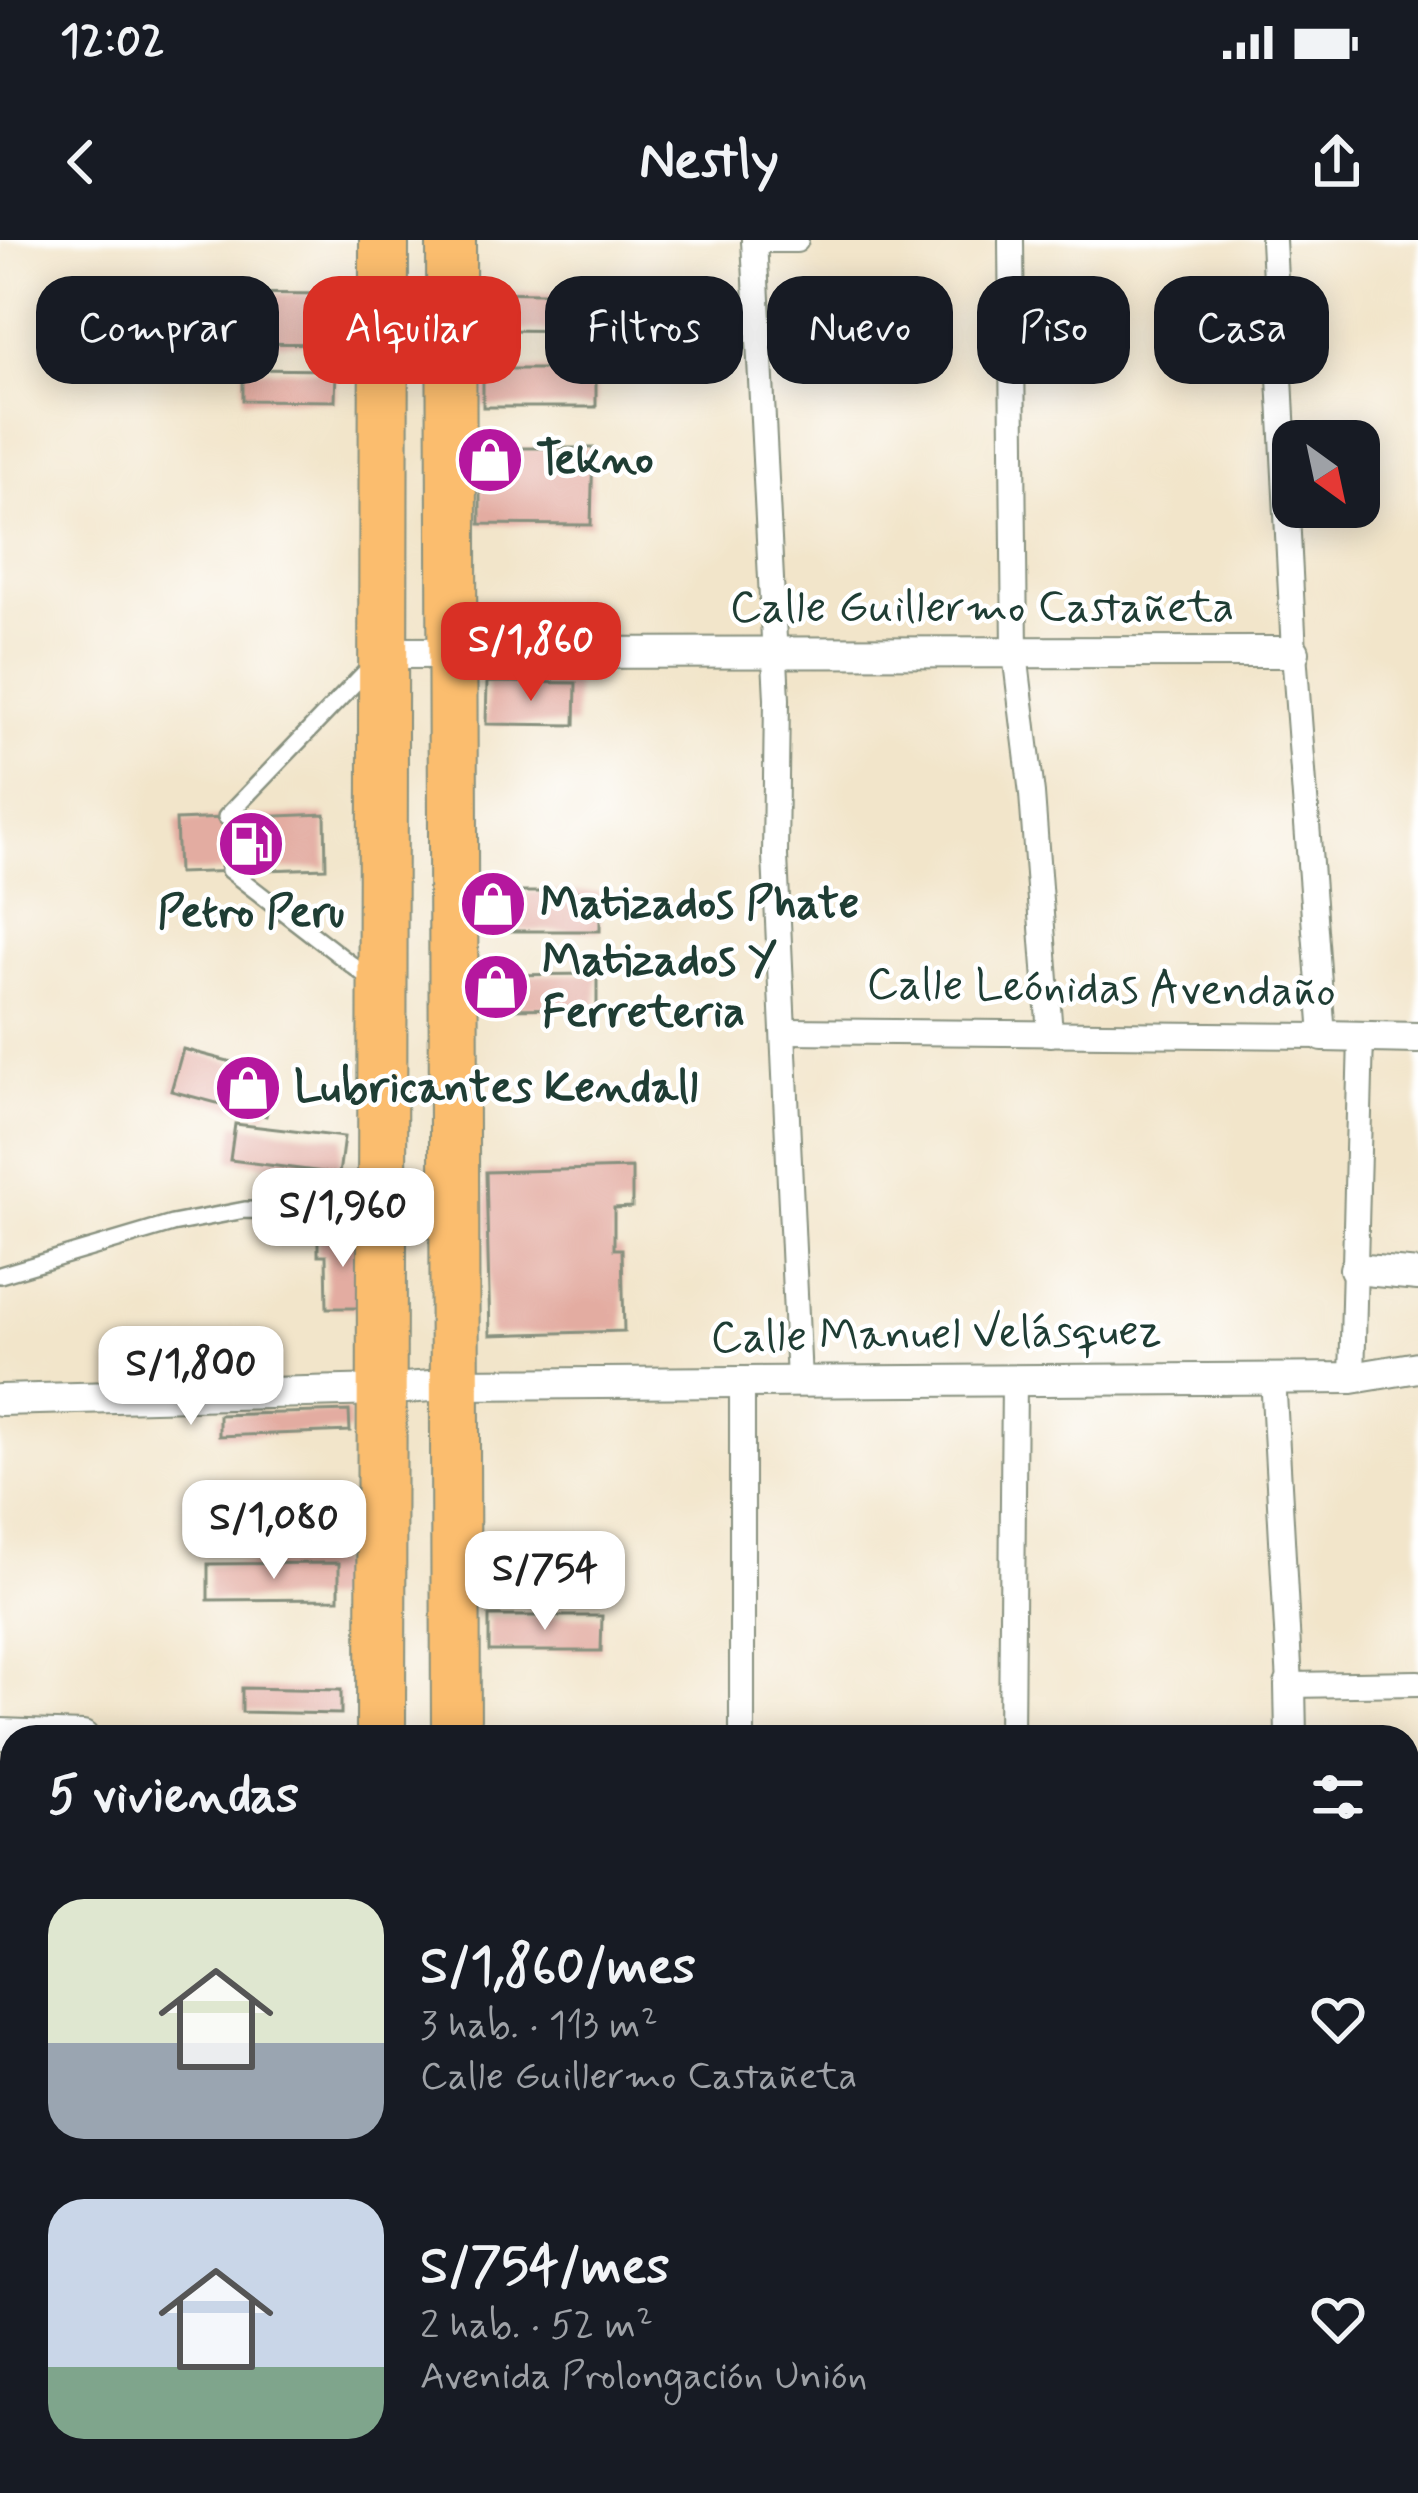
<!DOCTYPE html>
<html lang="es">
<head>
<meta charset="utf-8">
<style>
	:root { --surface:#171b24; --page:#20242c; --text:#f1f3f6; --muted:#9ea1a6; --accent:#d93025 }
	body { margin:0; font-family:Mynerve,sans-serif; background:var(--page); color:var(--text); height:100vh; display:flex; flex-direction:column; font-size:45px; white-space:nowrap }
	* { box-sizing:border-box; margin:0 }
	p { font-size:39px; color:var(--muted) }
	.icon { flex:none; width:66px; height:66px; fill:none; stroke:currentColor; stroke-width:2; stroke-linecap:round; stroke-linejoin:round }
	.map { position:relative; flex:1; overflow:hidden }
	.drawer { position:absolute; left:0px; top:1485px; width:1419px; height:768px; display:flex; flex-direction:column; background:var(--surface); border-radius:36px 36px 0 0; box-shadow:0 6px 30px #0003 }
	.drawer>* { flex:none }
	.banner { position:absolute; left:36px; top:36px; width:1347px; height:108px; display:flex; gap:24px }
	.needle { width:78px; rotate:147deg }
	.buttons { position:absolute; left:1272px; top:180px; display:grid; gap:24px }
	.buttons a { display:grid; place-items:center; width:108px; height:108px; border-radius:24px; background:var(--surface); box-shadow:0 6px 30px #0003; font-size:60px }
	.price { position:absolute; translate:-50% -102px; padding:0 27px; border-radius:24px; background:#fff; color:#222; font-size:39px; line-height:78px; filter:drop-shadow(0 3px 6px #0008) }
	.price::after { content:''; position:absolute; left:50%; top:72px; width:36px; height:27px; margin-left:-18px; background:inherit; clip-path:polygon(0 0,100% 0,50% 100%) }
	.price.active { background:var(--accent); color:#fff }
	ul { padding:0; list-style:none }
	li { display:flex; align-items:center; gap:36px; height:300px; padding:0 48px }
	li span { display:grid; place-items:center; flex:none; width:336px; height:240px; border-radius:36px; color:#555 }
	li>.icon { margin-inline-start:auto }
	span .icon { width:144px; height:144px; fill:#fffc; stroke-width:1 }
	li b { font-size:51px }
	h2 { display:flex; justify-content:space-between; align-items:center; height:144px; padding:0 48px; font-size:51px }
	.tag { padding:0 42px; border-radius:36px; background:var(--surface); box-shadow:0 6px 30px #0003; font-size:42px; line-height:108px }
	.tag.active { background:var(--accent); color:#fff }
	.status { display:flex; justify-content:space-between; align-items:center; height:84px; padding:0 60px; background:var(--surface); direction:ltr }
	.status svg { height:33px; fill:currentColor }
	header { display:flex; justify-content:space-between; align-items:center; height:156px; padding:0 48px; background:var(--surface); font-size:54px; font-weight:700 }
	.map>svg:first-child { display:block }
	.built { fill:#f5d2c2 }
	.building { fill:#e3aca1 }
	.lines { fill:none; stroke-linecap:round; stroke-linejoin:round }
	.service-casing { stroke:#88917f; stroke-width:20 }
	.pedestrian-casing { stroke:#88917f; stroke-width:28 }
	.minor-casing { stroke:#88917f; stroke-width:34 }
	.tertiary-casing { stroke:#88917f; stroke-width:44 }
	.primary-casing { stroke:#88917f; stroke-width:52 }
	.service { stroke:#fff; stroke-width:15 }
	.pedestrian { stroke:#fff; stroke-width:24 }
	.minor { stroke:#fff; stroke-width:30 }
	.tertiary { stroke:#fff; stroke-width:39 }
	.primary { stroke:#fbbd6e; stroke-width:48 }
	.labels { text-anchor:middle; dominant-baseline:central; stroke-width:9; stroke-linejoin:round; paint-order:stroke }
	.poi-label { font-size:45px; font-weight:bold; fill:#1f3d34; stroke:#fff; text-anchor:start }
	.street-label { font-size:45px; fill:#1f3d34; stroke:#fff }
</style>
</head>
<body>
<div class="status"><b>12:02</b><svg viewBox="0 0 49 12"><path d="M0 12V9h3v3zM5 12V6h3v6zM10 12V3h3v9zM15 12V0h3v12zM26 1h20v11H26zM47 4h2v5h-2z"/></svg></div>
<header><svg class="icon" aria-label="back" viewBox="0 0 24 24"><path d="M15 5l-7 7 7 7"/></svg>Nestly<svg class="icon" aria-label="share" viewBox="0 0 24 24"><path d="M12 15V3M7 8l5-5 5 5M5 13v7h14v-7"/></svg></header>
<div class="map">
<svg width="1418" height="2253" viewBox="0 0 1418 2253">
	<rect width="100%" height="100%" fill="#fff"/>
	<filter id="ink" filterUnits="userSpaceOnUse"><feTurbulence type="fractalNoise" baseFrequency=".00833" numOctaves="2"/><feDisplacementMap in="SourceGraphic" scale="24" xChannelSelector="R" yChannelSelector="G"/><feConvolveMatrix kernelMatrix="1 2 1 2 8 2 1 2 1" color-interpolation-filters="sRGB"/></filter>
	<filter id="wash" filterUnits="userSpaceOnUse"><feTurbulence type="fractalNoise" baseFrequency=".004" numOctaves="4" result="noise"/><feDisplacementMap in="SourceGraphic" scale="48" xChannelSelector="R" yChannelSelector="G"/><feGaussianBlur stdDeviation="2.7" result="paint"/><feColorMatrix in="noise" values="0 0 0 0 0 0 0 0 0 0 0 0 0 0 0 0 0 1.4 0 .05"/><feComposite in="paint" operator="in"/></filter>
	<g filter="url(#wash)">
		<rect width="100%" height="100%" fill="#f2e5ca"/>
		<g class="built">
			<rect x="1407" y="1838" width="11" height="201"/>
			<polygon points="1407,2050 1418,2050 1418,2253 1392,2253 1390,2241 1407,2241"/>
		</g>
		<g id="blocks">
			<g class="building">
				<polygon points="484,52 601,54 600,91 483,90"/>
				<polygon points="213,53 337,54 336,104 244,103 243,82 213,82"/>
				<polygon points="243,129 336,130 335,161 243,160"/>
				<rect x="483" y="129" width="113" height="38"/>
				<polygon points="480,208 593,208 591,285 480,284"/>
				<polygon points="487,442 576,443 575,485 486,484"/>
				<polygon points="325,574 326,628 178,633 176,580"/>
				<rect x="485" y="652" width="115" height="39"/>
				<polygon points="597,734 597,768 488,769 488,735"/>
				<polygon points="183,809 277,834 266,876 171,851"/>
				<polygon points="235,884 344,897 339,934 230,920"/>
				<polygon points="632,928 632,967 614,968 614,1009 622,1009 624,1091 490,1095 486,932"/>
				<polygon points="318,995 362,995 363,1068 327,1068 326,1015 318,1015"/>
				<polygon points="349,1171 350,1191 219,1196 219,1175"/>
				<polygon points="339,1323 339,1359 208,1360 208,1324"/>
				<polygon points="489,1376 602,1376 601,1411 489,1411"/>
				<polygon points="242,1448 341,1450 341,1474 242,1472"/>
				<rect x="268" y="2241" width="63" height="12"/>
			</g>
		</g>
	</g>
	<g filter="url(#ink)">
		<use href="#blocks" fill-opacity="0" stroke="#88917f" stroke-width="3"/>
		<g class="lines">
			<g class="service-casing">
				<g id="service">
					<polyline points="226,577 373,424"/>
					<polyline points="229,630 374,742"/>
					<polyline points="0,1035 172,984 245,970 378,972"/>
					<polyline points="0,1865 12,1866"/>
					<polyline points="0,2068 12,2069"/>
					<polyline points="0,2174 12,2174"/>
					<polyline points="30,2253 30,2241"/>
					<polyline points="127,2253 127,2241"/>
					<polyline points="228,2253 229,2241"/>
				</g>
			</g>
			<g class="pedestrian-casing">
				<g id="pedestrian">
					<polyline points="754,0 777,459 775,616 799,1141"/>
					<polyline points="754,0 796,0"/>
					<polyline points="1011,0 1015,413 1032,554 1050,794"/>
					<polyline points="784,791 1323,796 1294,412 1273,0"/>
					<polyline points="1273,1136 1290,1445 1418,1443"/>
					<polyline points="1352,1138 1361,797"/>
					<polyline points="742,1142 742,1497"/>
					<polyline points="1011,1497 1014,1138"/>
				</g>
			</g>
			<g class="minor-casing">
				<g id="minor">
					<polyline points="383,413 1294,412"/>
					<polyline points="1323,796 1418,798"/>
					<polyline points="1355,1029 1418,1035"/>
					<polyline points="0,1160 381,1150 455,1144 1352,1138 1418,1127"/>
					<polyline points="1290,1445 1291,1497"/>
					<polyline points="0,1494 83,1497"/>
					<polyline points="0,1772 12,1772"/>
					<polyline points="1012,2241 1015,2253"/>
				</g>
			</g>
			<g class="tertiary-casing">
				<polyline id="tertiary" points="1407,1783 1418,1783"/>
			</g>
			<g class="primary-casing">
				<g id="primary">
					<polyline points="451,0 456,1497"/>
					<polyline points="381,1497 384,0"/>
					<polyline points="458,2241 458,2253"/>
					<polyline points="379,2253 379,2241"/>
				</g>
			</g>
			<use href="#service" class="service"/>
			<use href="#pedestrian" class="pedestrian"/>
			<use href="#minor" class="minor"/>
			<use href="#tertiary" class="tertiary"/>
			<use href="#primary" class="primary"/>
		</g>
	</g>
	<defs>
		<g id="shop-disc" transform="scale(3.45)"><circle r="9.5" fill="#b5179e" stroke="#fff"/><path d="M-5-2.5h2.3a2.7 3.5 0 0 1 5.4 0H5L5.5 6h-11ZM-1.5-2.5h3a1.5 2.3 0 0 0-3 0Z" fill="#fff"/></g>
		<g id="fuel-disc" transform="scale(3.45)"><circle r="9.5" fill="#b5179e" stroke="#fff"/><path d="M-5.5-6h7V0h2V4h1.3V-2.5L3-4.5l.8-.8L6-3V5H2.5V1h-1V6h-7ZM-4.2-4.7v3.2H.2V-4.7Z" fill="#fff"/></g>
	</defs>
	<g fill-rule="evenodd">
		<use href="#shop-disc" x="490" y="220"/>
		<use href="#fuel-disc" x="251" y="604"/>
		<use href="#shop-disc" x="493" y="664"/>
		<use href="#shop-disc" x="496" y="747"/>
		<use href="#shop-disc" x="248" y="848"/>
	</g>
	<g class="labels">
		<g class="poi-label">
			<text x="536" y="220">Tekno</text>
			<text x="540" y="664">Matizados Phate</text>
			<text x="251" y="673" text-anchor="middle">Petro Peru</text>
			<text x="542" y="721">Matizados Y<tspan x="542" dy="52">Ferreteria</tspan></text>
			<text x="294" y="848">Lubricantes Kendall</text>
		</g>
		<g class="street-label">
			<text x="982" y="368">Calle Guillermo Castañeta</text>
			<text transform="translate(1101 749) rotate(1)">Calle Leónidas Avendaño</text>
			<text transform="translate(936 1095) rotate(-1)">Calle Manuel Velásquez</text>
		</g>
	</g>
</svg>
<div class="buttons">
<a><svg class="needle" viewBox="-14 -14 28 28"><path d="M0-13l5 13h-10z" fill="#e53935"/><path d="M0 13l5-13h-10z" fill="#9ea1a6"/></svg></a>
</div>
<b class="price active" style="left:531px;top:464px">S/1,860</b>
<b class="price" style="left:343px;top:1030px">S/1,960</b>
<b class="price" style="left:191px;top:1188px">S/1,800</b>
<b class="price" style="left:274px;top:1342px">S/1,080</b>
<b class="price" style="left:545px;top:1393px">S/754</b>
<div class="banner">
<a class="tag">Comprar</a>
<a class="tag active">Alquilar</a>
<a class="tag">Filtros</a>
<a class="tag">Nuevo</a>
<a class="tag">Piso</a>
<a class="tag">Casa</a>
</div>
<section class="drawer">
<h2>5 viviendas<svg class="icon" aria-label="filters" viewBox="0 0 24 24"><path d="M4 7h16M4 17h16"/><circle cx="9" cy="7" r="2"/><circle cx="15" cy="17" r="2"/></svg></h2>
<ul>
<li><span style="background:linear-gradient(#dfe7d0 60%,#9aa5b1 0)"><svg class="icon" aria-label="home" viewBox="0 0 24 24"><path d="M3 11l9-7 9 7M6 9v11h12V9"/></svg></span><div><b>S/1,860/mes</b><p>3 hab. · 113 m²</p><p>Calle Guillermo Castañeta</p></div><svg class="icon" aria-label="heart" viewBox="0 0 24 24"><path d="M12 20l-8-8c-3-5 5-10 8-4 3-6 11-1 8 4z"/></svg></li>
<li><span style="background:linear-gradient(#c9d6e8 70%,#7fa58c 0)"><svg class="icon" aria-label="home" viewBox="0 0 24 24"><path d="M3 11l9-7 9 7M6 9v11h12V9"/></svg></span><div><b>S/754/mes</b><p>2 hab. · 52 m²</p><p>Avenida Prolongación Unión</p></div><svg class="icon" aria-label="heart" viewBox="0 0 24 24"><path d="M12 20l-8-8c-3-5 5-10 8-4 3-6 11-1 8 4z"/></svg></li>
</ul>
</section>
</div>
</body>
</html>
